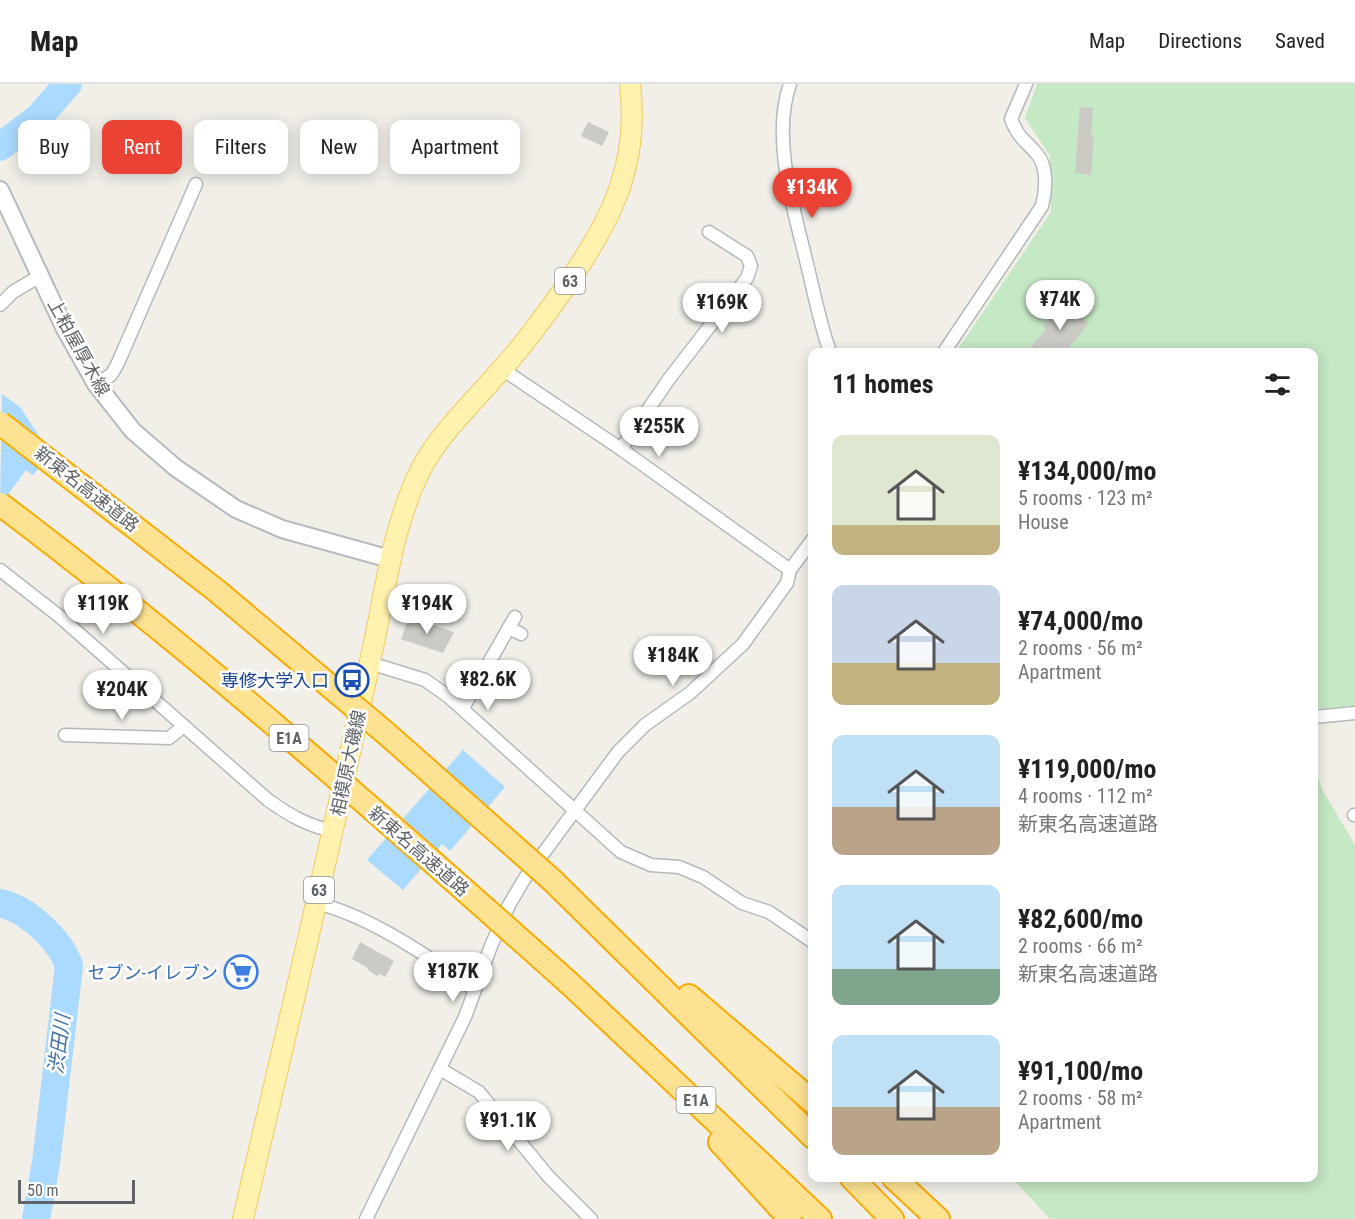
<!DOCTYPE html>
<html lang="en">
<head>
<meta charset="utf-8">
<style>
	:root { --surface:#fff; --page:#f6f6f6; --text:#222; --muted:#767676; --line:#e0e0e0; --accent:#ea4335 }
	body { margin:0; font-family:"Roboto Condensed","Noto Sans JP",sans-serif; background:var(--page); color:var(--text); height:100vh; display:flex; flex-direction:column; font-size:22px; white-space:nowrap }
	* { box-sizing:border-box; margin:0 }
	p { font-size:20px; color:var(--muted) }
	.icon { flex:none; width:33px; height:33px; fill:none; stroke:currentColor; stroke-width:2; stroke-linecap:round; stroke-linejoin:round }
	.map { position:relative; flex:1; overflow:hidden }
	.drawer { position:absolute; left:808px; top:264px; width:510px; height:834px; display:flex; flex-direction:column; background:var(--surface); border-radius:12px; box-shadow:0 3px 15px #0003 }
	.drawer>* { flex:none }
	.hud { position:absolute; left:18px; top:36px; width:570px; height:54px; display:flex; gap:12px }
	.scale { position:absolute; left:18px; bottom:15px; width:117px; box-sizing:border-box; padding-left:6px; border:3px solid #5f6368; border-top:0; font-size:16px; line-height:21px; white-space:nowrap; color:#5f6368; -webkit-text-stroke:4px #fff; paint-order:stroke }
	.price { position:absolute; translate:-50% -51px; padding:0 14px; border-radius:21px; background:#fff; color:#222; font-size:20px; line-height:39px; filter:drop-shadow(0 2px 3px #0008) }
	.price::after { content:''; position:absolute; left:50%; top:36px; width:18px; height:14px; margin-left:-9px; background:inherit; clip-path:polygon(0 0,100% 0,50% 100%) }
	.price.on { background:var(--accent); color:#fff }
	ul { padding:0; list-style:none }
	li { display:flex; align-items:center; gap:18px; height:150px; padding:0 24px }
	li span { display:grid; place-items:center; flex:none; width:168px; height:120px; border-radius:12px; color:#555 }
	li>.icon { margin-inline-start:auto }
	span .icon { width:72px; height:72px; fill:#fffc; stroke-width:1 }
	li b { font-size:26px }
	h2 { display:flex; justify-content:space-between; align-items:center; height:72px; padding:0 24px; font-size:26px }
	.chip { padding:0 21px; border-radius:12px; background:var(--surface); box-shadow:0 3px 15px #0003; font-size:21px; line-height:54px }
	.chip.on { background:var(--accent); color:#fff }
	header { display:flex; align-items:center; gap:36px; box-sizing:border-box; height:84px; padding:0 30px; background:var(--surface); border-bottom:2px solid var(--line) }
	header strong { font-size:28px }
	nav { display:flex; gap:33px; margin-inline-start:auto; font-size:21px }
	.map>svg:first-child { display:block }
	.green { fill:#c5e8c5 }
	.water { fill:#aadaff }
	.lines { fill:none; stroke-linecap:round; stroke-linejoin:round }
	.river { stroke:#aadaff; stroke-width:28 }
	.building { fill:#cccac5 }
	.minor-casing { stroke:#b5b8bc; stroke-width:15 }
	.secondary-casing { stroke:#b6babf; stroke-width:20 }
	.primary-casing { stroke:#f2c960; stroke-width:22 }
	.motorway-casing { stroke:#f9ab00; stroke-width:26 }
	.minor { stroke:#fff; stroke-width:12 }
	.secondary { stroke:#fff; stroke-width:16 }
	.primary { stroke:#fff2af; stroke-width:20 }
	.motorway { stroke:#fde293; stroke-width:22 }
	.motorway-bridge-casing { stroke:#f9ab00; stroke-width:26; stroke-linecap:butt }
	.motorway-bridge { stroke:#fde293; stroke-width:22 }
	.labels { text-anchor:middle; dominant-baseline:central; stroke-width:5; stroke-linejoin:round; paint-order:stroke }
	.shield { fill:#fff; stroke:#8f9295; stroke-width:1.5 }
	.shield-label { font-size:16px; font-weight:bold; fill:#5f6368 }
	.street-label { font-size:18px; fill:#5f6368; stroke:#fff }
	.transit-label { font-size:18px; fill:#164399; stroke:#fff; text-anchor:end }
	.shop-label { font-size:18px; fill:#366cbe; stroke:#fff; text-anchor:end }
	.water-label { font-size:20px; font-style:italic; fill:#4174aa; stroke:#fff }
</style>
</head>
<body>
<header>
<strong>Map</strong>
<nav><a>Map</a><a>Directions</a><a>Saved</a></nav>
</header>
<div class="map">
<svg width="1355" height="1135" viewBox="0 0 1355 1135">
	<rect width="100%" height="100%" fill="#f1efe8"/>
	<g class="green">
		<polygon points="1037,0 1355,0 1355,622 1314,625 1314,268 956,268 1051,128 1050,72 1025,34"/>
		<polygon points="1314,678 1322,705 1355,761 1355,1135 1050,1135 1012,1094 1314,1094"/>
	</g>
	<g class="water">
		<polygon points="2,310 20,323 51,370 33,391 26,386 0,421"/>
		<polygon points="463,666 505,703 450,767 442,760 403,806 367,776"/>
	</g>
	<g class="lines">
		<g class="river">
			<polyline points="0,63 39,33 68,0"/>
			<path d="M 0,819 C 27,825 61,856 69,882 L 46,1079 L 36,1135"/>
		</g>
	</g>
	<g class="building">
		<polygon points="1080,23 1093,24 1091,51 1094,51 1091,91 1075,89"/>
		<polygon points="588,38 609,48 602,62 581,52"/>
		<polygon points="1063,218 1089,239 1065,268 1027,268 1046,245 1043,243"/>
		<polygon points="409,533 454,548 443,569 401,555"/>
		<polygon points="360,858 394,877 385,893 379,890 377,892 368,886 368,884 352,875"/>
	</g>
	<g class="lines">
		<g class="minor-casing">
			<g id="minor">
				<path d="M 790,0 C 771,54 794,126 807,180 C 814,209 820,240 830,268"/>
				<polyline points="0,221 13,208 40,192"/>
				<path d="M 944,268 L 1042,122 C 1046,107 1048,83 1037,70 C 1024,55 1019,55 1011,35 L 1026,0"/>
				<polyline points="502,285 621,365 790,486 813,455"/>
				<polyline points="96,300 111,291 117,281 196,100"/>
				<polyline points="621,365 669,295 747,194 751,182 747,172 709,148"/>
				<path d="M 0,486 L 59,532 L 268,716 C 289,731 308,742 333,747"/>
				<polyline points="509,544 521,550"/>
				<polyline points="370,579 425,596 449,613 621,768 651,781 679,783 703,793 742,819 769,828 813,858"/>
				<polyline points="463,624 515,533"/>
				<polyline points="1314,633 1355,629"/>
				<polyline points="65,651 169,654 184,642"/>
				<polyline points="1354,731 1355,731"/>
				<path d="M 316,819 C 370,832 429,872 473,905"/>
				<polyline points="440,985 479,1008 548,1092 591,1135"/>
				<polyline points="366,1135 465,933 491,862 509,821 525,794 618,668 645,641 690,609 743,560 787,499 790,486"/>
			</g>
		</g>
		<g class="secondary-casing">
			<polyline id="secondary" points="0,106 65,245 96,300 133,347 176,384 236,425 282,445 390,475"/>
		</g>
		<g class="primary-casing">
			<path id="primary" d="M 243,1135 C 280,975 318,816 353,655 C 362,613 372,571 380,529 C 389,482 397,437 417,393 C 436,352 471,321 500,287 C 524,261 544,233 564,205 C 610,137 640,84 630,0"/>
		</g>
		<g class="motorway-casing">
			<g id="motorway">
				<polyline points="553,797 813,1053"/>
				<polyline points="569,899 820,1135"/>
				<polyline points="689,912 813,1018"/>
				<polyline points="720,1058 790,1135"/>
				<polyline points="852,1094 892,1135"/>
				<polyline points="894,1094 938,1135"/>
			</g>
		</g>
		<use href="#minor" class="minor"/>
		<use href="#secondary" class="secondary"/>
		<use href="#primary" class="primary"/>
		<use href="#motorway" class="motorway"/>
		<g class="motorway-bridge-casing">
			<g id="motorway-bridge">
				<polyline points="0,339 217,507 388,651 553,797"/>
				<path d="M 0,420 C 198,569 384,734 569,899"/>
			</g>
		</g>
		<use href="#motorway-bridge" class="motorway-bridge"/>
	</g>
	<defs>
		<g id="bus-ring" transform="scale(1.725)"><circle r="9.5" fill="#fff" stroke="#1a4fb4" stroke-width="1.5"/><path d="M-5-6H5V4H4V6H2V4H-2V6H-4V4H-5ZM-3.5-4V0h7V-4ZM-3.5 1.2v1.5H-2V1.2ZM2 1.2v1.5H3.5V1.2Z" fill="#1a4fb4"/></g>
		<g id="supermarket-ring" transform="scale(1.725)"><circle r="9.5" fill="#fff" stroke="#3f7fe0" stroke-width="1.5"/><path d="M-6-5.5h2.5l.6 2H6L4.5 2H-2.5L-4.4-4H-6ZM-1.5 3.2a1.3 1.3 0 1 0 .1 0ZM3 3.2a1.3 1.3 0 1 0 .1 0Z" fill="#3f7fe0"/></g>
	</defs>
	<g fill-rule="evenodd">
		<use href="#bus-ring" x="352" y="596"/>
		<use href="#supermarket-ring" x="241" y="888"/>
	</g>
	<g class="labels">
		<g class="shield">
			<rect x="555" y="184" width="30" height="26" rx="4.5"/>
			<rect x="269.5" y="641" width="39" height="26" rx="4.5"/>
			<rect x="304" y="793" width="30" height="26" rx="4.5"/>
			<rect x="676.5" y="1003" width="39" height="26" rx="4.5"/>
		</g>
		<g class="shield-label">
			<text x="570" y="197">63</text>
			<text x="289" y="654">E1A</text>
			<text x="319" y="806">63</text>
			<text x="696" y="1016">E1A</text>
		</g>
		<g class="street-label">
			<text transform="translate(79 263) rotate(61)">上粕屋厚木線</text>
			<text transform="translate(87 405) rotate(38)">新東名高速道路</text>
			<text transform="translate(348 679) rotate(-78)">相模原大磯線</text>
			<text transform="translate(419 767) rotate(41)">新東名高速道路</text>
		</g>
		<g class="transit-label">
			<text x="329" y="596">専修大学入口</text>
		</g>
		<g class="shop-label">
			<text x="218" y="888">セブン-イレブン</text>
		</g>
		<g class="water-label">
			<text transform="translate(59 960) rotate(-83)">渋田川</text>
		</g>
	</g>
</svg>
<div class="scale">50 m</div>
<b class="price on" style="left:812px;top:135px">¥134K</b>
<b class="price" style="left:1060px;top:247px">¥74K</b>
<b class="price" style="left:722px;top:250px">¥169K</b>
<b class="price" style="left:659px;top:374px">¥255K</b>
<b class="price" style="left:103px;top:551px">¥119K</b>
<b class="price" style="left:427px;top:551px">¥194K</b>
<b class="price" style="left:673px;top:603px">¥184K</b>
<b class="price" style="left:488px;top:627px">¥82.6K</b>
<b class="price" style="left:122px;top:637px">¥204K</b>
<b class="price" style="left:453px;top:919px">¥187K</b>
<b class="price" style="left:508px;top:1068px">¥91.1K</b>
<div class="hud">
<a class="chip">Buy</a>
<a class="chip on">Rent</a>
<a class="chip">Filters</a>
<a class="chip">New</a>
<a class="chip">Apartment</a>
</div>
<section class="drawer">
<h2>11 homes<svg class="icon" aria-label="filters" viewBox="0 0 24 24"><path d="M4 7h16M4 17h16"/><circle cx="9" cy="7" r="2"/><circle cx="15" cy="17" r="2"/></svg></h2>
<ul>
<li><span style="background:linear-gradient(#dfe7d0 75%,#c2b280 0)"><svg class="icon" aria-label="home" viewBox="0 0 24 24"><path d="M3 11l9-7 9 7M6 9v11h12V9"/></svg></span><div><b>¥134,000/mo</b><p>5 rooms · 123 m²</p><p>House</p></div></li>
<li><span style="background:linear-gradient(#c9d6e8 65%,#c2b280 0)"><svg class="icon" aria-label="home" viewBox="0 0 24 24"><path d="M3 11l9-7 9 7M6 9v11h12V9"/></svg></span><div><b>¥74,000/mo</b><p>2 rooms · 56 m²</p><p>Apartment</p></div></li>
<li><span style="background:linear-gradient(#bfe0f5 60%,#b9a48a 0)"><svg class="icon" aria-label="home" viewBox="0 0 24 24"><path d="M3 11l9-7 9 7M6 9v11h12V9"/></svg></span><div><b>¥119,000/mo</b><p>4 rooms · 112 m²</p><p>新東名高速道路</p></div></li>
<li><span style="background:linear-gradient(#bfe0f5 70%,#7fa58c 0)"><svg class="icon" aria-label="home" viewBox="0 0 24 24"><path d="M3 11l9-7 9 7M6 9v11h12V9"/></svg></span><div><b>¥82,600/mo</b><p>2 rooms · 66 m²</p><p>新東名高速道路</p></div></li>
<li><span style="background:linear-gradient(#bfe0f5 60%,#b9a48a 0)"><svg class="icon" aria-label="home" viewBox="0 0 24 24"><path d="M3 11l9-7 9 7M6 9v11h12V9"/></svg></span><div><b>¥91,100/mo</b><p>2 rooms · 58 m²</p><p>Apartment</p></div></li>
</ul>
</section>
</div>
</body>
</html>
